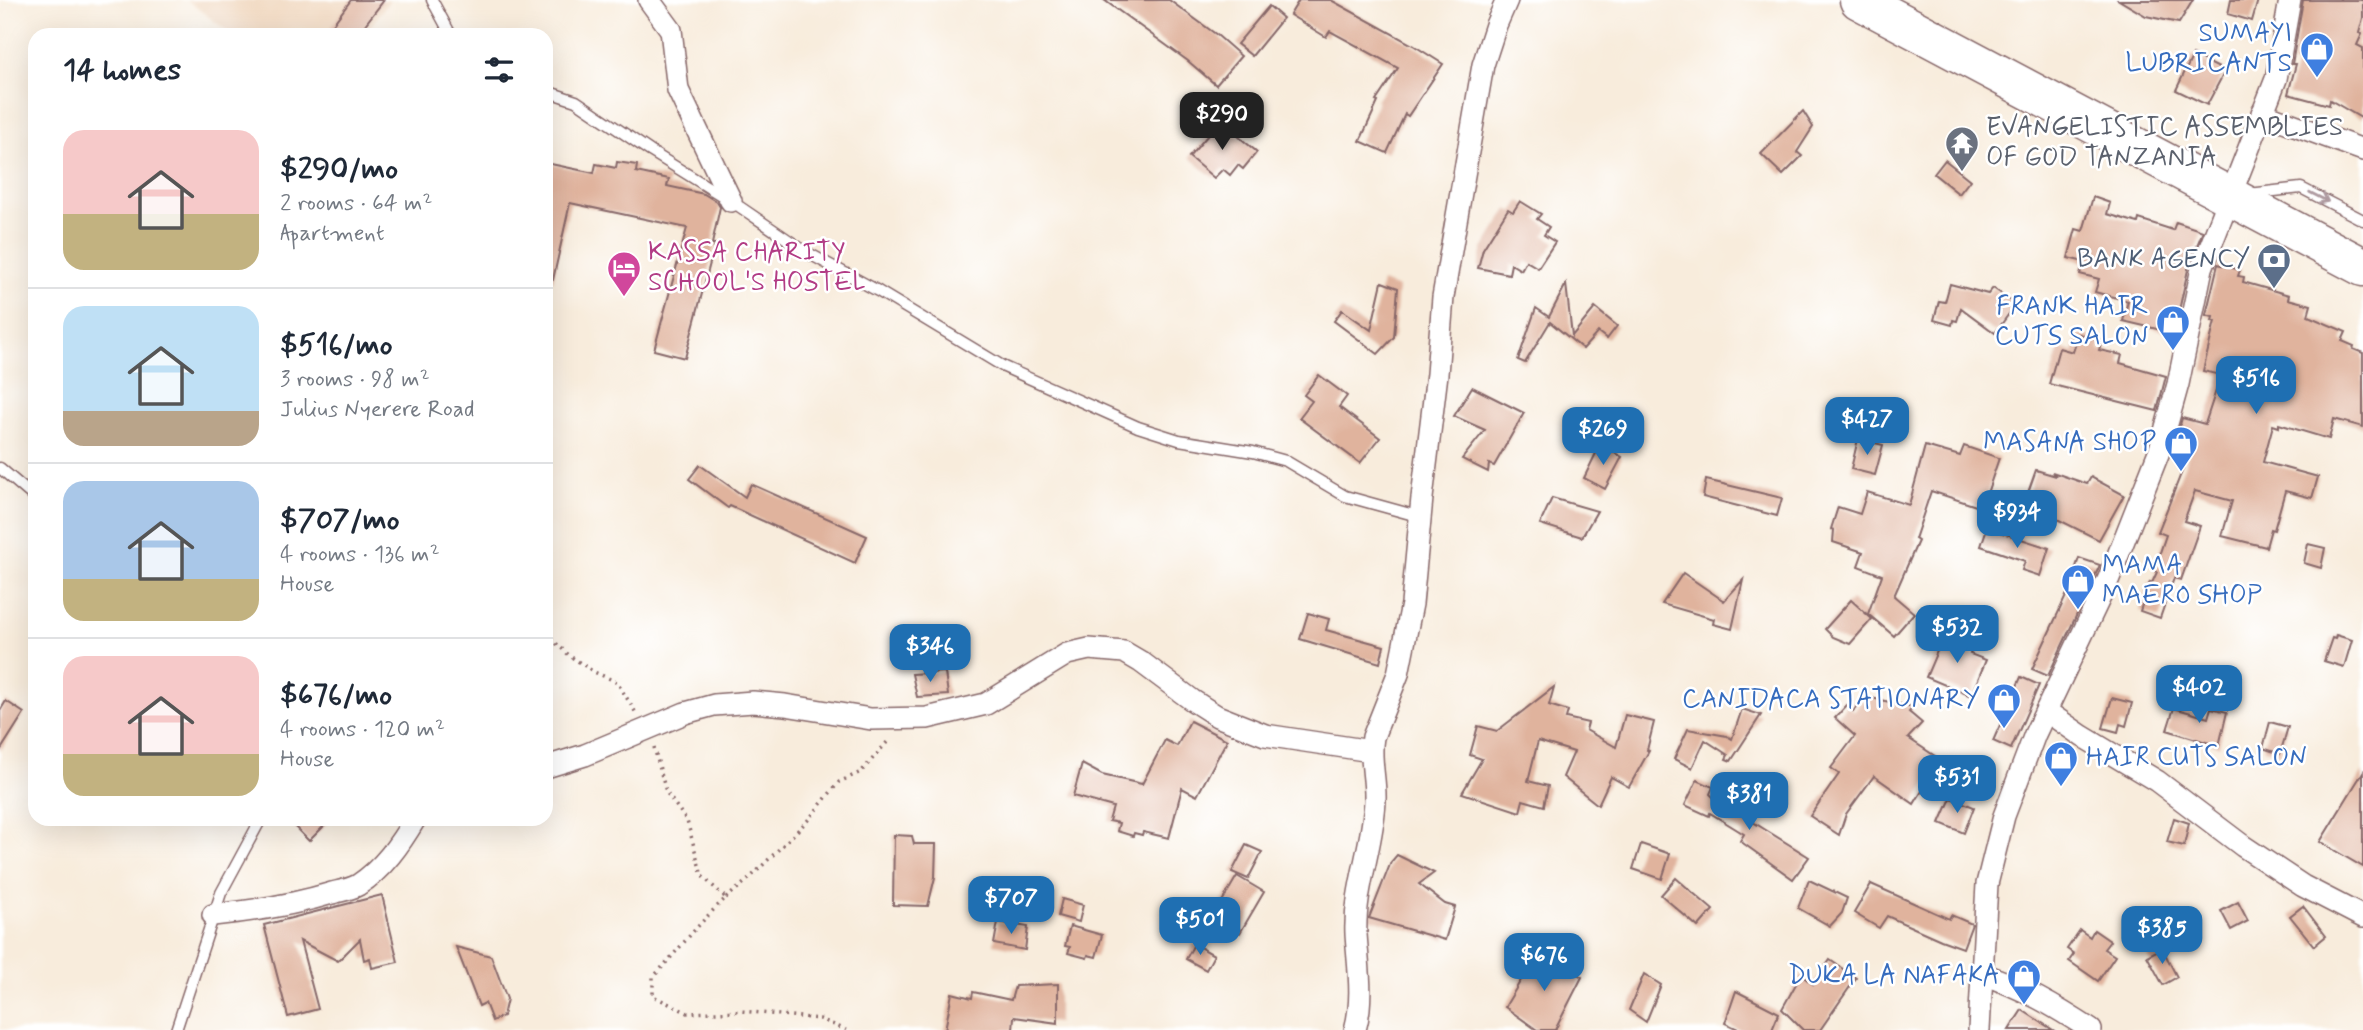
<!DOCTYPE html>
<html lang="en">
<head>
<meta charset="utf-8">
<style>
	:root { --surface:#fff; --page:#f6f6f7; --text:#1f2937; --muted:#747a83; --line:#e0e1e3; --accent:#1f6fb2 }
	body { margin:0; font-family:Mynerve,sans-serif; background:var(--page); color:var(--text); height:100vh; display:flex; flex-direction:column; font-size:26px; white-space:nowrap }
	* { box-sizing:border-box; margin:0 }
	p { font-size:23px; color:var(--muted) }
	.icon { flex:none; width:38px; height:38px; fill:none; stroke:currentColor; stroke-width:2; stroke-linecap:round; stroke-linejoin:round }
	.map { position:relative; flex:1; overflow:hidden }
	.drawer { position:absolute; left:28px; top:28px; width:525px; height:798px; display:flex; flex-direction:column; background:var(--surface); border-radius:21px; box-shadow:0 7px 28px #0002 }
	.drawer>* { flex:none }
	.price { position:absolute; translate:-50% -60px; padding:0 16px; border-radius:14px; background:var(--accent); color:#fff; font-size:23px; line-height:46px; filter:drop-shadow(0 2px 4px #0008) }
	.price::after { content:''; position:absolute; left:50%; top:42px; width:21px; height:16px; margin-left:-10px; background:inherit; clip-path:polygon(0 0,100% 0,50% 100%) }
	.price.selected { background:#222; color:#fff }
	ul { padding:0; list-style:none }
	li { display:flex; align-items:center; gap:21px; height:175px; padding:0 35px }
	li+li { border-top:2px solid var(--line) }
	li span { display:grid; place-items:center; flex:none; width:196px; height:140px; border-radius:21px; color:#555 }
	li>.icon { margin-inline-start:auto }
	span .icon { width:84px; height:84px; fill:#fffc; stroke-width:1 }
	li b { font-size:30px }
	h2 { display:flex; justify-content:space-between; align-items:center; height:84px; padding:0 35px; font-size:30px }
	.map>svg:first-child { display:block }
	.built { fill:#f0d6bc }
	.building { fill:#e0b39d }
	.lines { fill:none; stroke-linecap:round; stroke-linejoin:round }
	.lane-casing { stroke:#876769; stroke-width:13 }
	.street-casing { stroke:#876769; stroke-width:24 }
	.highway-casing { stroke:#876769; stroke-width:41 }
	.path { stroke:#876769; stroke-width:3.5; stroke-dasharray:2 5; stroke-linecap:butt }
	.lane { stroke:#fff; stroke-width:10 }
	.street { stroke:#fff; stroke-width:21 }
	.highway { stroke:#fff; stroke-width:38 }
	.oneway { stroke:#ae9aa0 }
	.labels { text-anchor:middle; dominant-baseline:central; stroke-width:5; stroke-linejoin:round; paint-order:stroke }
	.shop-label { font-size:26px; fill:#366cbe; stroke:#fff; text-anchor:end }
	.worship-label { font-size:26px; fill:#5b616d; stroke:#fff; text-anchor:start }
	.hotel-label { font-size:26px; fill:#b23c85; stroke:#fff; text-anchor:start }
	.service-label { font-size:26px; fill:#4e5e75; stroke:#fff; text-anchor:end }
</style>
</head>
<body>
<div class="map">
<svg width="2363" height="1030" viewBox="0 0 2363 1030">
	<rect width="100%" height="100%" fill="#fff"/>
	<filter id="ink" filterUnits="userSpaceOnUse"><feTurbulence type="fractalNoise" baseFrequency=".0143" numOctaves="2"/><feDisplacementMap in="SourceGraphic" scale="14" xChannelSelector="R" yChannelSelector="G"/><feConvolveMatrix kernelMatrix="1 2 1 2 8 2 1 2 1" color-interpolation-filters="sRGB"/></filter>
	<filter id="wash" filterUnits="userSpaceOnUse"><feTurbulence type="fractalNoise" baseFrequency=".00686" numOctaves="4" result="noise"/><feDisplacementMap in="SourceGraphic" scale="28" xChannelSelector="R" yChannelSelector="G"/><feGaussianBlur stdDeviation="1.57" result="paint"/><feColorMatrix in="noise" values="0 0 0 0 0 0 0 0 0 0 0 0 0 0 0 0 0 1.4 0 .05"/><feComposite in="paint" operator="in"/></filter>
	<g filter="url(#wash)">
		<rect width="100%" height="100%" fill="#f8ecdc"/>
		<polygon class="built" points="187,0 390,0 364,35 232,35"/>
		<g id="blocks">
			<g class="building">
				<polygon points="351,0 384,0 357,35 325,35"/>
				<polygon points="1104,0 1169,0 1217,35 1241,56 1216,85 1188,61"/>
				<polygon points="1299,0 1331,0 1413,45 1443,64 1408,116 1405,114 1387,153 1360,141 1378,102 1376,101 1398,68 1330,31 1326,37 1290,15"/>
				<polygon points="2119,0 2193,0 2179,23 2146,16"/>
				<polygon points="2231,0 2258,0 2252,21 2228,14"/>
				<polygon points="2303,0 2363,0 2363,18 2359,33 2362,34 2357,45 2363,48 2363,119 2330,100 2329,105 2288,94 2296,64 2292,64"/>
				<polygon points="1269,6 1283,18 1252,56 1237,44"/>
				<polygon points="2193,55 2225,71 2207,105 2176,90"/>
				<polygon points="1803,111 1813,127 1797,152 1802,156 1783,175 1761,154"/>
				<polygon points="1220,121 1257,152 1243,169 1238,165 1230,175 1223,169 1214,178 1189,157"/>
				<polygon points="1945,160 1970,180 1959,194 1934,174"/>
				<polygon points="617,162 637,165 636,172 669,179 667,186 704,194 717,202 720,207 712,244 715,244 685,358 654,350 687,228 570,203 553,280 546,279 546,163 594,173 596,164 616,168"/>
				<polygon points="2093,197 2110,203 2107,214 2138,223 2139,219 2173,230 2176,222 2203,231 2189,265 2174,333 2123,321 2128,301 2095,292 2099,279 2080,274 2084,262 2068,258 2076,229 2083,231"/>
				<polygon points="1520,201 1541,214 1537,219 1549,227 1544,235 1555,242 1538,268 1526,261 1521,270 1511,264 1509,274 1478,268 1483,249 1508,209 1513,212"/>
				<polygon points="2218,264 2240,270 2238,276 2244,277 2243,282 2289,295 2288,299 2311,305 2308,316 2346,332 2342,341 2354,346 2353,349 2363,353 2363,427 2334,419 2329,439 2279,424 2279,427 2273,425 2263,462 2318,477 2312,498 2285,491 2274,530 2271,529 2266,547 2222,536 2232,501 2195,491 2184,521 2200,526 2181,580 2174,578 2160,618 2140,611 2150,582 2152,583 2157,572 2154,570 2166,535 2158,532 2190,451 2174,446 2182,418 2205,424 2221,375 2203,371 2215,321 2212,321 2213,317 2206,315"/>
				<polygon points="1382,282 1398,288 1394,337 1378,354 1334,321 1342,310 1371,330"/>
				<polygon points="1566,284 1572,336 1595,308 1617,326 1607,339 1598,332 1583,349 1550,322 1525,363 1518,360 1536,308 1549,317"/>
				<polygon points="1950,284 1988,294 1993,288 2016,304 1995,333 1961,308 1957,321 1953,320 1952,325 1934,320 1939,301 1945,302"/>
				<polygon points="2079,334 2102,340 2099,350 2122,355 2120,363 2166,376 2157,411 2049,384 2059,348 2073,352"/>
				<polygon points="1319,375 1347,396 1339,407 1380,438 1360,463 1299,418 1312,401 1304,395"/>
				<polygon points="1472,387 1524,413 1494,466 1489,464 1488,472 1462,459 1485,430 1454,416"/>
				<polygon points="1858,439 1883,445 1875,475 1851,469"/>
				<polygon points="1600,445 1622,457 1605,489 1584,478"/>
				<polygon points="1925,446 1960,456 1964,446 1999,458 1982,508 1931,491 1915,539 1918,541 1894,596 1914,613 1894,636 1868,614 1882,575 1858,566 1863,552 1833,542 1834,530 1831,529 1838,507 1860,514 1867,492 1909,505"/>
				<polygon points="700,465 745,497 751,484 867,536 855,563 730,506 728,508 689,479"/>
				<polygon points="2036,470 2056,476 2052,472 2087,484 2091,477 2124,495 2099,540 2039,510 2041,503 2026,498"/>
				<polygon points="1706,480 1782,498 1777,516 1703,497"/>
				<polygon points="1552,498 1597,511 1582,537 1540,524"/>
				<polygon points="1987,528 2049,548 2040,576 2022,570 2025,561 1981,546"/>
				<polygon points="2308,544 2325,548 2321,568 2304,563"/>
				<polygon points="2079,558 2100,565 2048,676 2032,669 2067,594"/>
				<polygon points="1683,573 1724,601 1743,580 1732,629 1713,624 1714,619 1662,604"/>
				<polygon points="1851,600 1872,619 1850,644 1833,637 1825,629"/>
				<polygon points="1308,613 1329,619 1326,630 1384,646 1380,663 1300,639"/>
				<polygon points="1955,633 1975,642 1970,654 1986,660 1971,696 1926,677 1943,637 1952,641"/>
				<polygon points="2336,635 2352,640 2344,667 2324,661 2332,638 2335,639"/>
				<polygon points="945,672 948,695 917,697 912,674"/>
				<polygon points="2021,677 2039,685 2011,749 1993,741"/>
				<polygon points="1554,687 1549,705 1568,711 1566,718 1588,723 1586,730 1616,747 1625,715 1654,722 1647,750 1649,751 1629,787 1611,777 1598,805 1563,777 1574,752 1538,741 1528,781 1548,786 1544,806 1523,800 1520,812 1462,793 1482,759 1470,755 1478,726 1497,731"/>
				<polygon points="1866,697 1913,707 1909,712 1922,723 1908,738 1941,760 1914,804 1874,776 1846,814 1839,835 1810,816 1839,774 1831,768 1855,736 1835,718 1847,705 1853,711"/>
				<polygon points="2112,698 2132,703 2126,726 2120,724 2118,732 2103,728"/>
				<polygon points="6,701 24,713 0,751 0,711"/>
				<polygon points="2174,708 2208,718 2211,708 2227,712 2219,746 2167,730"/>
				<polygon points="1742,709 1761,715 1731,761 1726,759 1728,755 1705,740 1692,768 1674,759 1688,729 1727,736 1732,739"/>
				<polygon points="1190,721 1227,740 1197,796 1182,788 1169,838 1143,832 1142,835 1134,833 1133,836 1117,831 1119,823 1109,821 1113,807 1073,796 1082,764 1102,775 1142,784 1165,740 1177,746"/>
				<polygon points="2270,722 2288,727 2280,754 2263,748"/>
				<polygon points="2363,772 2363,867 2320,842"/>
				<polygon points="1697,780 1713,787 1710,794 1713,797 1809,857 1793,879 1740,841 1744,834 1710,813 1709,816 1685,805"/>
				<polygon points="1951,798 1974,807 1964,833 1940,823"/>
				<polygon points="2174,818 2189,823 2184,846 2167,842"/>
				<polygon points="287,819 331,819 309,841"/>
				<polygon points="894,835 912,836 914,844 936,844 935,877 928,906 893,905"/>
				<polygon points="1641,844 1670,854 1662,879 1633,869"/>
				<polygon points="1246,845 1262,852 1248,879 1232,872"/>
				<polygon points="1397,855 1434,873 1419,884 1445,904 1455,907 1445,940 1369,918 1391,862"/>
				<polygon points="1237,876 1264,892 1240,933 1213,917"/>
				<polygon points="1676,878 1713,910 1698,927 1661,895"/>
				<polygon points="1809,880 1847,898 1842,913 1830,926 1798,908"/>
				<polygon points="1871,884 1949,919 1951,915 1972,924 1963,948 1941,940 1887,916 1879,928 1854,913"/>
				<polygon points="382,895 398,962 372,968 370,958 364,960 360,939 338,961 300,941 318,1009 288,1017 264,925"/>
				<polygon points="1062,899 1083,905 1079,922 1058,916"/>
				<polygon points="2238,902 2248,921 2231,930 2221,911"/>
				<polygon points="2303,906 2326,936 2314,946 2290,916"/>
				<polygon points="998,922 1028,927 1025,950 994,944"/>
				<polygon points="1070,926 1102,935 1096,957 1088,955 1087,958 1068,953 1070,947 1065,946"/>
				<polygon points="2080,930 2090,937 2094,930 2110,941 2104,949 2115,956 2098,981 2069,961 2074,954 2067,949"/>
				<polygon points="1194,944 1214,955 1206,970 1186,959"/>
				<polygon points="456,947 491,956 507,999 503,1016 492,1021 485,1003 479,1006"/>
				<polygon points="2162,948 2177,977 2163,985 2147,956"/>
				<polygon points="1539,950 1582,977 1555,1030 1537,1030 1505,1007"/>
				<polygon points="1830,960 1856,978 1820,1030 1803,1030 1782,1009 1801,975 1813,984"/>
				<polygon points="1644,974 1661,985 1646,1022 1629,1010"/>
				<polygon points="1058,984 1058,1023 1014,1017 1013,1030 945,1030 952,993 972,998 973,992 1011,1000 1015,986"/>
				<polygon points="1736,991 1779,1013 1772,1030 1740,1030 1725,1023"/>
				<polygon points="2022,1010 2053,1030 2009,1030"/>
			</g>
		</g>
	</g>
	<g filter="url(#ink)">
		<use href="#blocks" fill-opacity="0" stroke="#876769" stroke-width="2"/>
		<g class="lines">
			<g class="lane-casing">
				<g id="lane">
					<polyline points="432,0 451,35"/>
					<polyline points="546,91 576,101 650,151 740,207 806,252 878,291 1004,367 1138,427 1179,440 1253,452 1286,461 1345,496 1421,517"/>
					<polyline points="2249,194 2301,188 2363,220"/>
					<polyline points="0,468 35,498"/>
					<polyline points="176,1030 221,893 261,819"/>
				</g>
			</g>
			<g class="street-casing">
				<g id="street">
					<polyline points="649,0 671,30 678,90 731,201"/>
					<polyline points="2262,113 2363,150"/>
					<polyline points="2046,711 2082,736 2157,781 2243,846 2303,886 2363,917"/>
					<polyline points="546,767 585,755 685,713 714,705 753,702 785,705 871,719 927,718 986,704 1067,654 1089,649 1124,652 1141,662 1192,700 1217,716 1265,735 1371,751"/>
					<path d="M 213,915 C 254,911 293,905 332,893 C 340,891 351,889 358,885 C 383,869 400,844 415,819"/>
					<path d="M 1982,974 C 2022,987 2056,1007 2091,1030"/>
					<path d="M 1355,1030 C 1364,998 1358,966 1356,934 C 1354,889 1373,846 1375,801 C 1376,779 1369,759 1373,737 L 1398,674 L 1412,604 L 1422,498 L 1437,374 L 1443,297 L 1483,65 L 1496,25 L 1507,0"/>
					<polyline points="1979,1030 1987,884 2004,816 2035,734 2109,578 2160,449 2178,384 2202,268 2276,79 2290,0"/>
				</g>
			</g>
			<g class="highway-casing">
				<polyline id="highway" points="1859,0 2363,267"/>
			</g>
			<g class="path">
				<polyline points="546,634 570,656 594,672 617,682 636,713"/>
				<path d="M 654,747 L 666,792 L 687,821 L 702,876 L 726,898 C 699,922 678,951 653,977 L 653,996 L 688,1013 L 741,1011 L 820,1019 L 846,1030"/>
				<polyline points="726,898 749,879 808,820 839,782 861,772 889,740"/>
			</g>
			<use href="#lane" class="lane"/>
			<use href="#street" class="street"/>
			<use href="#highway" class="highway"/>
		</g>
		<defs><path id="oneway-shaft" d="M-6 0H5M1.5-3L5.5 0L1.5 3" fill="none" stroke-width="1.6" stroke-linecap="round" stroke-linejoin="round" transform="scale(1.75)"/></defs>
		<use class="oneway" href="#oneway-shaft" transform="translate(2319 197) rotate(27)"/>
	</g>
	<defs>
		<g id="shop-pin" transform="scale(1.75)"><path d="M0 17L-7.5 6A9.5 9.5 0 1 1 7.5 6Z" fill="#3f7fe0" stroke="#fff"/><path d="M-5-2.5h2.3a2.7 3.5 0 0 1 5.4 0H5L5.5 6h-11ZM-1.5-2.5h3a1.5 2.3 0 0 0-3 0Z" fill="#fff"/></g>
		<g id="temple-pin" transform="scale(1.75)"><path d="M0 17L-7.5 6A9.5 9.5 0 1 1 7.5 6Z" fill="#6b7280" stroke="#fff"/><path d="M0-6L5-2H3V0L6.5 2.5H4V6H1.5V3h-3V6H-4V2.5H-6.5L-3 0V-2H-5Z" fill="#fff"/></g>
		<g id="bank-pin" transform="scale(1.75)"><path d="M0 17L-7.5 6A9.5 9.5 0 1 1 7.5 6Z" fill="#5c6f8a" stroke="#fff"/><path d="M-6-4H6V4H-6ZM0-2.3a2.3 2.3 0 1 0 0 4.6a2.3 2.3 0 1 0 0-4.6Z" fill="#fff"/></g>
		<g id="hotel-pin" transform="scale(1.75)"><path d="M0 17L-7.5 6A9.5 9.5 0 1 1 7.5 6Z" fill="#d1479c" stroke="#fff"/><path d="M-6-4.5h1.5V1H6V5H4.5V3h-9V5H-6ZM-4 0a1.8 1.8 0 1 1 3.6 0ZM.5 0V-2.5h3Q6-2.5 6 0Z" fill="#fff"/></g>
	</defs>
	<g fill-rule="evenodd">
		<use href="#shop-pin" x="2317" y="49"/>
		<use href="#temple-pin" x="1962" y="143"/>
		<use href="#bank-pin" x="2274" y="260"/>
		<use href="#hotel-pin" x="624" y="268"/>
		<use href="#shop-pin" x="2173" y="322"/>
		<use href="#shop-pin" x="2181" y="443"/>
		<use href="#shop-pin" x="2078" y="581"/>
		<use href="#shop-pin" x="2004" y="700"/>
		<use href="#shop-pin" x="2061" y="758"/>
		<use href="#shop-pin" x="2024" y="976"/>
	</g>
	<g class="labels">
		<g class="shop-label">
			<text x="2292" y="34">SUMAYI<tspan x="2292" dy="30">LUBRICANTS</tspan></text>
			<text x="2148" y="307">FRANK HAIR<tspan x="2148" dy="30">CUTS SALON</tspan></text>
			<text x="2156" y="443">MASANA SHOP</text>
			<text x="2102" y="566" text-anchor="start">MAMA<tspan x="2102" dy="30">MAERO SHOP</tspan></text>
			<text x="1980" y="700">CANIDACA STATIONARY</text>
			<text x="2086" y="758" text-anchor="start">HAIR CUTS SALON</text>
			<text x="2000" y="976">DUKA LA NAFAKA</text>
		</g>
		<g class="worship-label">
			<text x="1986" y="128">EVANGELISTIC ASSEMBLIES<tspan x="1986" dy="30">OF GOD TANZANIA</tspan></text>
		</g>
		<g class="hotel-label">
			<text x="648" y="253">KASSA CHARITY<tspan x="648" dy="30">SCHOOL'S HOSTEL</tspan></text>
		</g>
		<g class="service-label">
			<text x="2250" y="260">BANK AGENCY</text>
		</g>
	</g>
</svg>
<b class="price selected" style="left:1222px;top:152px">$290</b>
<b class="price" style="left:2256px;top:416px">$516</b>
<b class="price" style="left:1867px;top:457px">$427</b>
<b class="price" style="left:1603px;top:467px">$269</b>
<b class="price" style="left:2017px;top:550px">$934</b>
<b class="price" style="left:1957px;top:665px">$532</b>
<b class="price" style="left:930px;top:684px">$346</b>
<b class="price" style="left:2199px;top:725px">$402</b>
<b class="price" style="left:1957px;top:815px">$531</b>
<b class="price" style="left:1749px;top:832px">$381</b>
<b class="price" style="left:1011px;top:936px">$707</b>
<b class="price" style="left:1200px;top:957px">$501</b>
<b class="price" style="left:2162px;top:966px">$385</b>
<b class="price" style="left:1544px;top:993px">$676</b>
<section class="drawer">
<h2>14 homes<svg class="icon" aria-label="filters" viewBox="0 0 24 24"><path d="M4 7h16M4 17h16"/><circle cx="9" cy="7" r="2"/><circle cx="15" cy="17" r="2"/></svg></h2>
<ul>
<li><span style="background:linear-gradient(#f6c9c9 60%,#c2b280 0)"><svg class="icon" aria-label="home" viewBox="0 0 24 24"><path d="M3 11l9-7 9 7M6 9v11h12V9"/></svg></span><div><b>$290/mo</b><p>2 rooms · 64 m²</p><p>Apartment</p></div></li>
<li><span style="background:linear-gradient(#bfe0f5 75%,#b9a48a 0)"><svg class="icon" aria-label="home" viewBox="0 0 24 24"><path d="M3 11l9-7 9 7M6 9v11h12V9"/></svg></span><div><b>$516/mo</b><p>3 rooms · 98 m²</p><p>Julius Nyerere Road</p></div></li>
<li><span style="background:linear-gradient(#a9c7e8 70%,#c2b280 0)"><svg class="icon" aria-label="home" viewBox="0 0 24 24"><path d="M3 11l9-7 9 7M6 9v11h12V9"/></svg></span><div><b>$707/mo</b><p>4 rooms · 136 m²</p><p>House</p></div></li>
<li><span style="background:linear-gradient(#f6c9c9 70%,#c2b280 0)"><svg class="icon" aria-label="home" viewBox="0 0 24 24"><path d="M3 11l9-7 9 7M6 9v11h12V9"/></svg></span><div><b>$676/mo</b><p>4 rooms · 120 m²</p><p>House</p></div></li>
</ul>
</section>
</div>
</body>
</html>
